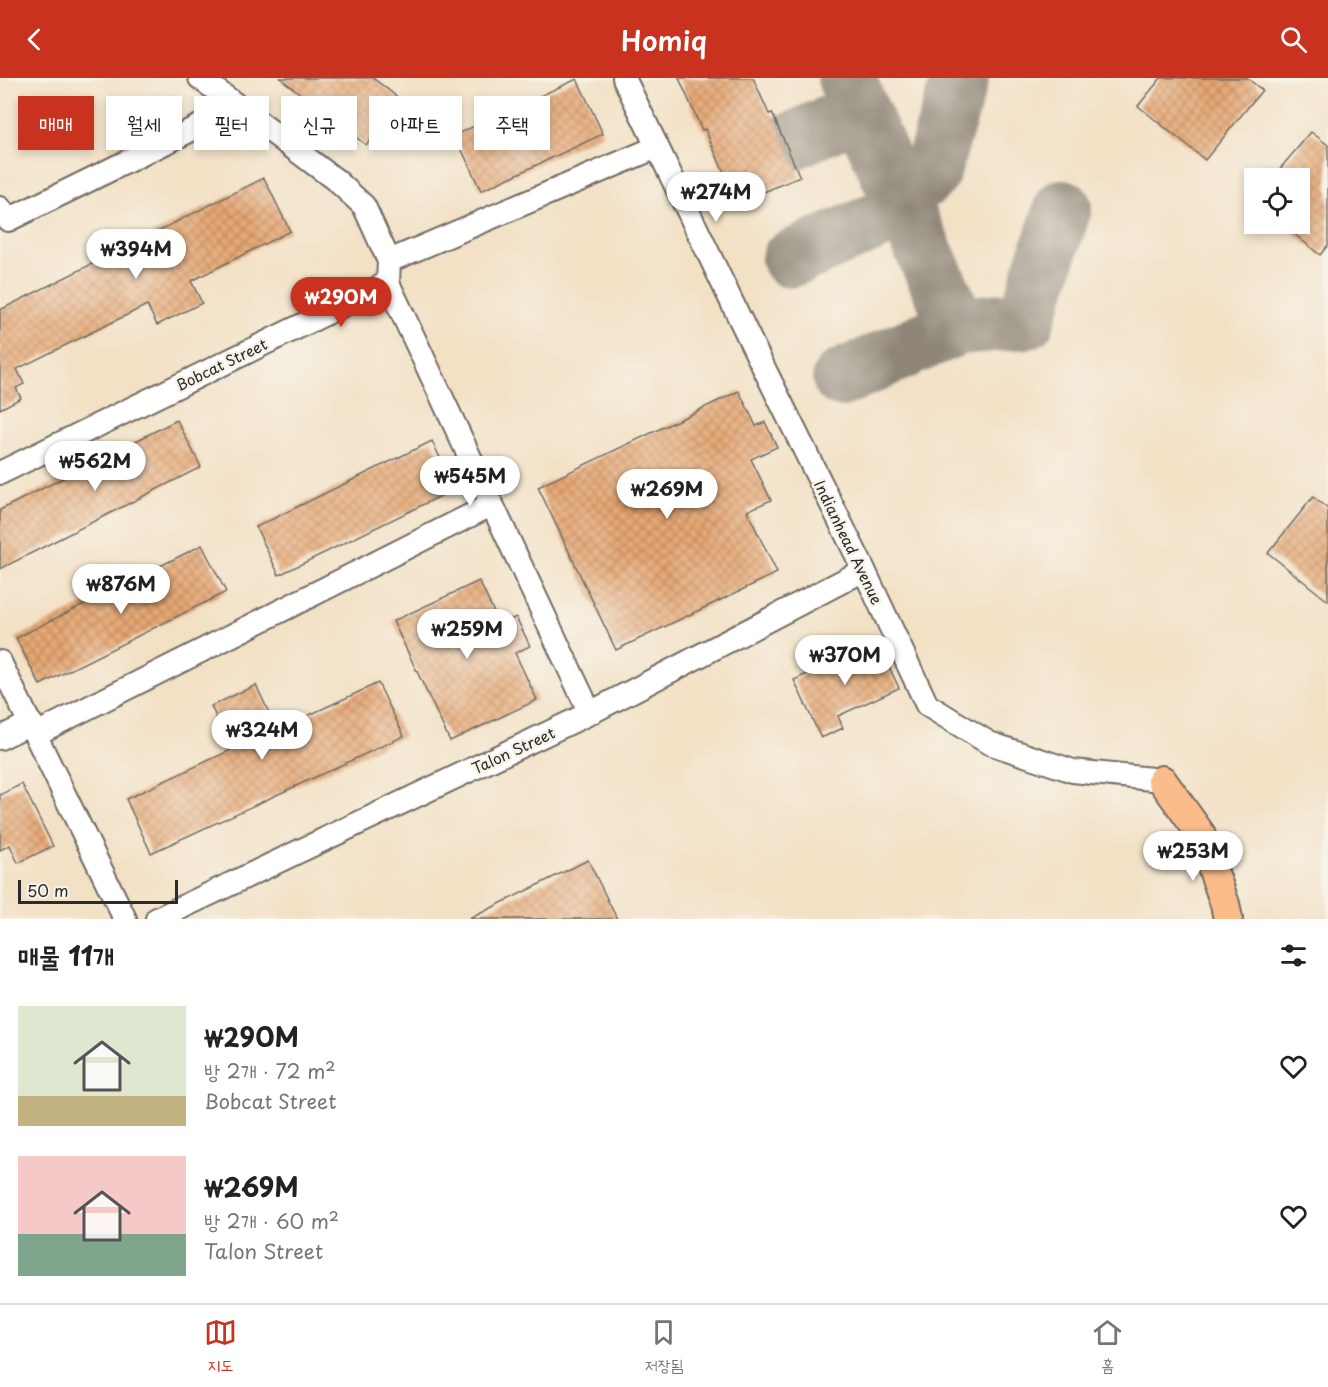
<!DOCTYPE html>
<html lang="ko">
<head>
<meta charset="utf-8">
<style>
	:root { --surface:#fff; --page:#f2f2f2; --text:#222; --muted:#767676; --line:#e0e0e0; --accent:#c8321e }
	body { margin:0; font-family:"Playpen Sans","Poor Story",sans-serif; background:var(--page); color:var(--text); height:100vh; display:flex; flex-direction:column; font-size:22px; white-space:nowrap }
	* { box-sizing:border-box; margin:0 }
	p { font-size:20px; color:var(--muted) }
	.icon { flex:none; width:33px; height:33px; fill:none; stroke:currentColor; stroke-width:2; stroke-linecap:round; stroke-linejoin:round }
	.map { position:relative; height:841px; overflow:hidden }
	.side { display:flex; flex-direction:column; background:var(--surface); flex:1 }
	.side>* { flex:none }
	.guide { position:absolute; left:18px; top:18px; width:600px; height:54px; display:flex; gap:12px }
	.buttons { position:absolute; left:1244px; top:90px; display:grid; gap:12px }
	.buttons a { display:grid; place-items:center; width:66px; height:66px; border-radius:0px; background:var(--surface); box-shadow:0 3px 9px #0003; font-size:30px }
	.scale { position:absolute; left:18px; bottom:15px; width:160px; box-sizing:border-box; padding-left:6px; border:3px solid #2b2b2b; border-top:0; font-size:16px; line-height:21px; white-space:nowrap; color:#2b2b2b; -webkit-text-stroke:4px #f7f3e8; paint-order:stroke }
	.price { position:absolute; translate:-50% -51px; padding:0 14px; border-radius:21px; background:#fff; color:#222; font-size:20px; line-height:39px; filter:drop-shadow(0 2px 3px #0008) }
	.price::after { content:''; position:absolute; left:50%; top:36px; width:18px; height:14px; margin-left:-9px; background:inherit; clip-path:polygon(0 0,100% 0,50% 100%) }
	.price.active { background:var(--accent); color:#fff }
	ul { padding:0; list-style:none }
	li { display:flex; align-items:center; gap:18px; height:150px; padding:0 18px }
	li span { display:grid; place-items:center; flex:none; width:168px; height:120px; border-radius:0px; color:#555 }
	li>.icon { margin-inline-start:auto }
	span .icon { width:72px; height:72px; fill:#fffc; stroke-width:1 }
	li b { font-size:26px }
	h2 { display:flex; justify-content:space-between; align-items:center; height:72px; padding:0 18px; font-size:26px }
	.pill { padding:0 21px; border-radius:0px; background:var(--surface); box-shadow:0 3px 9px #0003; font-size:21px; line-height:54px }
	.pill.active { background:var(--accent); color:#fff }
	header { display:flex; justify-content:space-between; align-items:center; height:78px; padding:0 18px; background:var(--accent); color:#fff; font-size:27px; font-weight:600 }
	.menu { display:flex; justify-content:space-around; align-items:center; height:84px; border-top:2px solid var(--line); background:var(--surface); font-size:16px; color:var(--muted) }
	.menu a { display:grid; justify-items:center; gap:3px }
	.menu .active { color:var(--accent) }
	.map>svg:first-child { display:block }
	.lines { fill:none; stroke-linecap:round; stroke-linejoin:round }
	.taxiway { stroke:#8f8678; stroke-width:58 }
	.building { fill:url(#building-cross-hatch) }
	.minor-casing { stroke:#716b61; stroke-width:26 }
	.major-casing { stroke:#716b61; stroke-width:32 }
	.minor { stroke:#fff; stroke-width:22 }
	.major { stroke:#fabc8b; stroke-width:28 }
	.labels { text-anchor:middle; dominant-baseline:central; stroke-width:5; stroke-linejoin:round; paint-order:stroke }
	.street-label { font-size:15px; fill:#2b2b2b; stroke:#f7f3e8 }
</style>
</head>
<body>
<header><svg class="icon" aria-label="back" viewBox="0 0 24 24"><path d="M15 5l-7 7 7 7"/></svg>Homiq<svg class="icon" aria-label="search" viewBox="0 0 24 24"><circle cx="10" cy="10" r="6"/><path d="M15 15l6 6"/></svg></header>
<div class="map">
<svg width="1328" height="841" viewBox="0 0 1328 841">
	<defs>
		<pattern id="building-cross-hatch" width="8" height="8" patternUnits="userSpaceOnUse" patternTransform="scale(1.5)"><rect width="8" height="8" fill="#e7a875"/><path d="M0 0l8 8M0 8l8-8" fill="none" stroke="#bb8960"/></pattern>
	</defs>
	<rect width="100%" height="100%" fill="#f7f3e8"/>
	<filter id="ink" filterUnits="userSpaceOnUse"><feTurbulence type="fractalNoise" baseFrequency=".0167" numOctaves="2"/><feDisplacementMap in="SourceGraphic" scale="12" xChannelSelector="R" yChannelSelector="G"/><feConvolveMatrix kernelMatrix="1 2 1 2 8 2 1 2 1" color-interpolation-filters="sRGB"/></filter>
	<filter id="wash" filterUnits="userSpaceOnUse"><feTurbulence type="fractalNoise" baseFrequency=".008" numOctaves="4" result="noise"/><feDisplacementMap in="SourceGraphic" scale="24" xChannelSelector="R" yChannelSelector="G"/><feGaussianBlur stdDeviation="1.35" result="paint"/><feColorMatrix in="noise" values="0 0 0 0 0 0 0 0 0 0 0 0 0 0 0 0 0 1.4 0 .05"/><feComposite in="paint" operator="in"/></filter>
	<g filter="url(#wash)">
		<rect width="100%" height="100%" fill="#f3e1c6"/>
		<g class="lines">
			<g class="taxiway">
				<path d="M 846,0 L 888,94 C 903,109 918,112 932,93 L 960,0"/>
				<polyline points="788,65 846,39 854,28 854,17"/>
				<polyline points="888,94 958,248 1026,242 1063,130"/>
				<polyline points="790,181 905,131"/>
				<polyline points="841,300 958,248"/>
			</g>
		</g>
		<g id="blocks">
			<g class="building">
				<polygon points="280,0 373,0 401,22 366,67"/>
				<polygon points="679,0 753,0 769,36 772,35 800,99 737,125 705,51 702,52"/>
				<polygon points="1161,0 1247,0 1262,12 1205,82 1138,28"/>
				<polygon points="577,1 603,56 481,113 455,57"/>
				<polygon points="1311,54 1328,67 1328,167 1320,177 1282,146 1299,146 1299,100 1272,100"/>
				<polygon points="264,100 290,153 191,203 202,225 157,247 147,227 17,291 24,306 16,310 21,320 0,331 0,232"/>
				<polygon points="739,313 756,348 765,344 777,369 751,381 771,422 747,433 777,495 616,572 538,409"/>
				<polygon points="177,342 201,389 0,491 0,432"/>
				<polygon points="432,363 455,411 279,497 256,449"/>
				<polygon points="1313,419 1328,431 1328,523 1268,475"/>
				<polygon points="202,467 226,514 40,607 16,560"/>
				<polygon points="479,503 500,547 516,539 530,568 515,575 537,622 450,663 393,543"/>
				<polygon points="877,563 899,610 838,638 843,650 821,660 794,602"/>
				<polygon points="378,605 404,658 151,775 126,721 231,672 211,628 256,607 277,652"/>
				<polygon points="22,706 53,768 18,785 10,767 0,772 0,717"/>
				<polygon points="588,782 617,841 469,841"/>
			</g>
		</g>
	</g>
	<g filter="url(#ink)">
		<use href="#blocks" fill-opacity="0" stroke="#716b61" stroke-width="1.5"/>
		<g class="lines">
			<g class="minor-casing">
				<g id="minor">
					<polyline points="200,0 337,103 364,128 389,183"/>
					<polyline points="624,0 753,268 864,492 927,627 989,665 1073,693 1162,702"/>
					<polyline points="0,130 8,142 238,29"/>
					<polyline points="388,205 590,635"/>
					<polyline points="0,395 388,205 389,183 657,69"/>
					<polyline points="0,584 125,841"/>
					<polyline points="36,656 491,427"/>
					<polyline points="0,660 31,645"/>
					<polyline points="157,841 590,635 864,492"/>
				</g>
			</g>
			<g class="major-casing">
				<polyline id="major" points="1162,702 1200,755 1225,826 1228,841"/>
			</g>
			<use href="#minor" class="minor"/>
			<use href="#major" class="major"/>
		</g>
	</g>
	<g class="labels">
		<g class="street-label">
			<text transform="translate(221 286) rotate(-26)">Bobcat Street</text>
			<text transform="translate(849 464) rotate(64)">Indianhead Avenue</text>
			<text transform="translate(513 672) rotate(-25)">Talon Street</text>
		</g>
	</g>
</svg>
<div class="buttons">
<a><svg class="icon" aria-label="locate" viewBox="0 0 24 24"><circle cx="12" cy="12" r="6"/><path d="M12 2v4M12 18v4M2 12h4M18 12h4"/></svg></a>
</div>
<div class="scale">50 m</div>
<b class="price" style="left:716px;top:145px">₩274M</b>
<b class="price" style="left:136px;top:202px">₩394M</b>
<b class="price active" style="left:341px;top:250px">₩290M</b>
<b class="price" style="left:95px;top:414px">₩562M</b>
<b class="price" style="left:470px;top:429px">₩545M</b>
<b class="price" style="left:667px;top:442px">₩269M</b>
<b class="price" style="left:121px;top:537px">₩876M</b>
<b class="price" style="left:467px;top:582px">₩259M</b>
<b class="price" style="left:845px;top:608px">₩370M</b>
<b class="price" style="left:262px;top:683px">₩324M</b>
<b class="price" style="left:1193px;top:804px">₩253M</b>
<div class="guide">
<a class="pill active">매매</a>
<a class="pill">월세</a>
<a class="pill">필터</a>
<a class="pill">신규</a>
<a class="pill">아파트</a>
<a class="pill">주택</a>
</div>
</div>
<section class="side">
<h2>매물 11개<svg class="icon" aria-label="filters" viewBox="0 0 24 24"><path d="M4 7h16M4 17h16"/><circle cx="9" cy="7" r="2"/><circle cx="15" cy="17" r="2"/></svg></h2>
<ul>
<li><span style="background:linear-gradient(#dfe7d0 75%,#c2b280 0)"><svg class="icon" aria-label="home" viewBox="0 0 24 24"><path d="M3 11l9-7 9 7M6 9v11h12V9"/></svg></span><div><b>₩290M</b><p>방 2개 · 72 m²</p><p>Bobcat Street</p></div><svg class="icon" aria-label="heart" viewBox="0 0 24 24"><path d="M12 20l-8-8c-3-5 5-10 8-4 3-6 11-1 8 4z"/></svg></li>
<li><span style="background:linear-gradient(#f6c9c9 65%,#7fa58c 0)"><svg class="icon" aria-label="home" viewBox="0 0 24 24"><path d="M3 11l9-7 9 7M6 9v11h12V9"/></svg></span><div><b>₩269M</b><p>방 2개 · 60 m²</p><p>Talon Street</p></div><svg class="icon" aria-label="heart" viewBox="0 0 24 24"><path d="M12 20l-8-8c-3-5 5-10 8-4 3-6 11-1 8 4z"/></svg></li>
</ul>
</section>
<nav class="menu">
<a class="active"><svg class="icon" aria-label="map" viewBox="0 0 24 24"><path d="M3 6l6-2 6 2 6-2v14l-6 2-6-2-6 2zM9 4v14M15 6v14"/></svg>지도</a>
<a><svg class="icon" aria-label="saved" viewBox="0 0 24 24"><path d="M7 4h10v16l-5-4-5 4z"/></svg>저장됨</a>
<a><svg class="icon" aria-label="home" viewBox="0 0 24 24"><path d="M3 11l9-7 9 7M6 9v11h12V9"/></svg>홈</a>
</nav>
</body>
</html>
